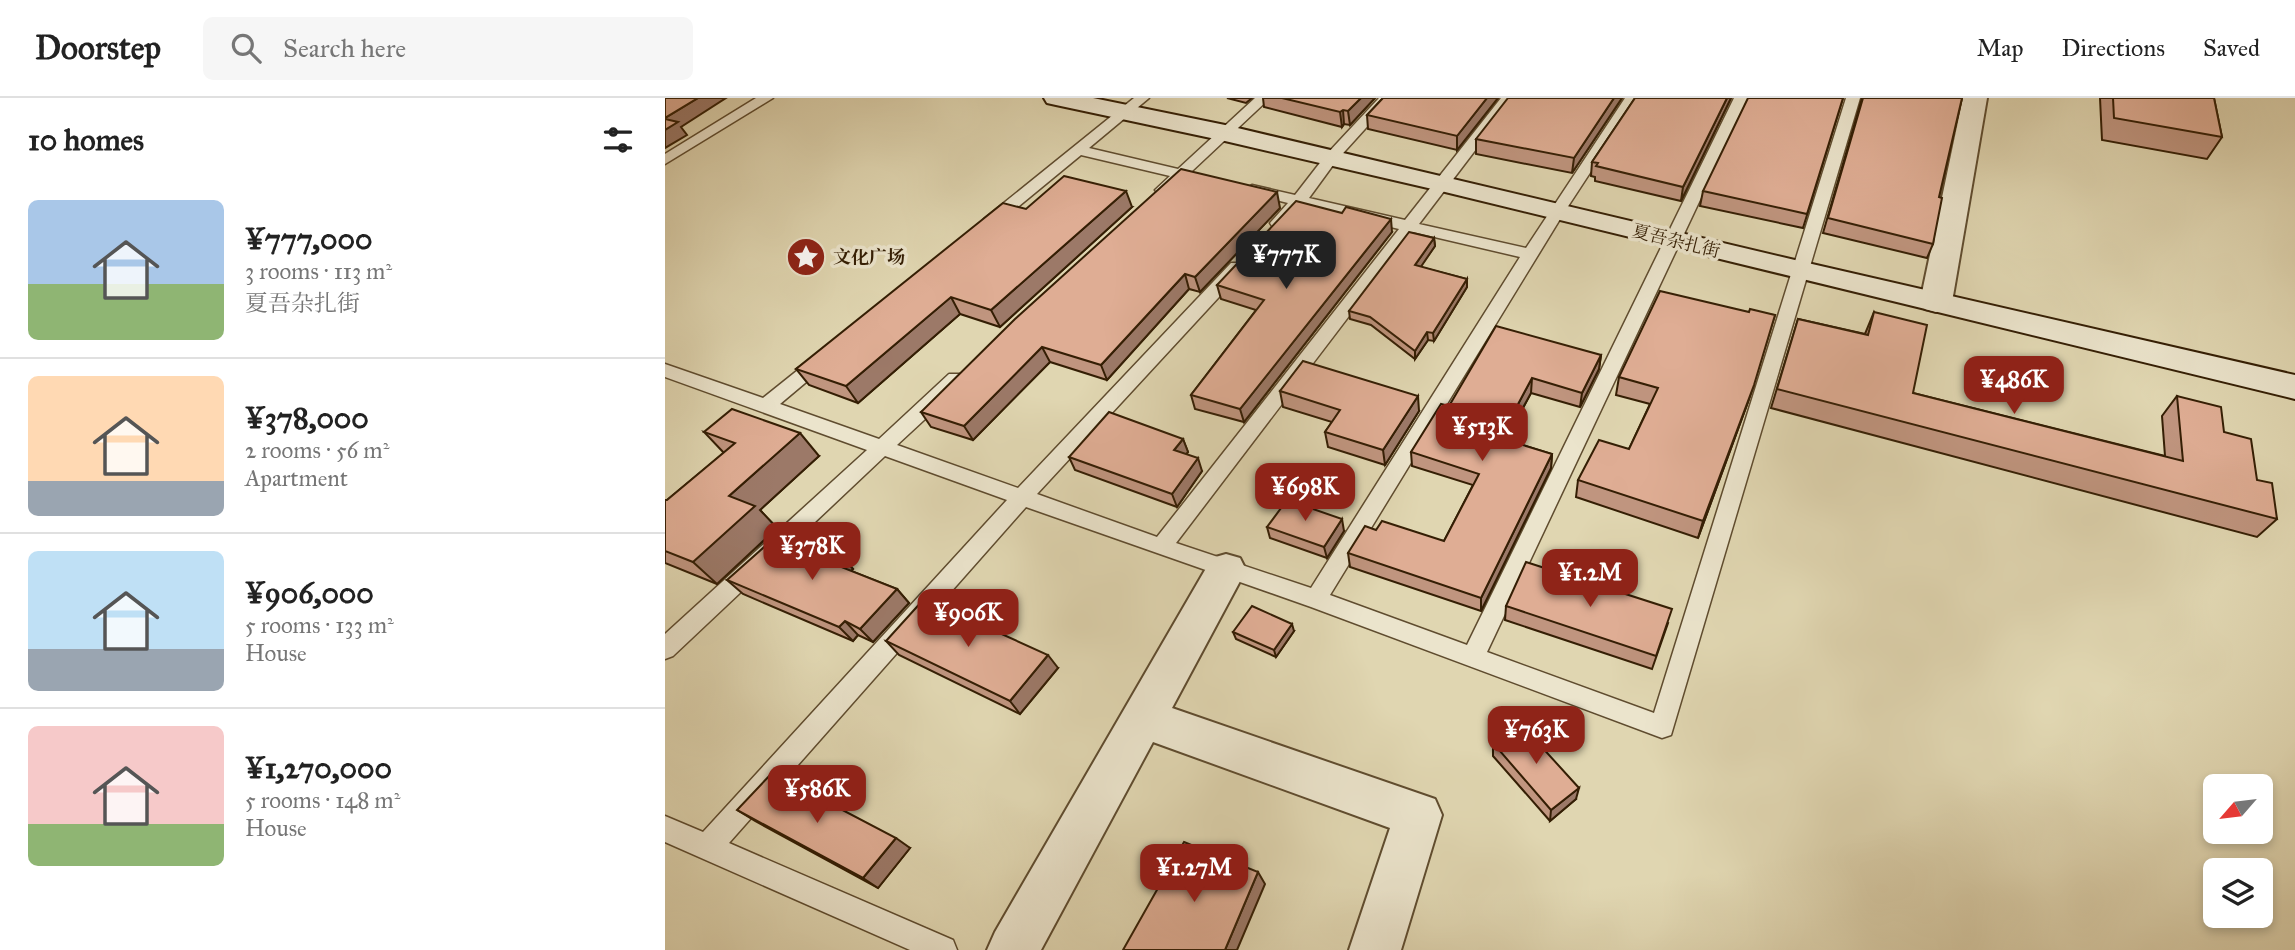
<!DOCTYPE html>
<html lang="en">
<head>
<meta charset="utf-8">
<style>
	:root { --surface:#fff; --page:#f6f6f6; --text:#222; --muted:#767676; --line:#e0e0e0; --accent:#8f2418 }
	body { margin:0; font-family:"IM FELL Great Primer","Noto Serif SC",serif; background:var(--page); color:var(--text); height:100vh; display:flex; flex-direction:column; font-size:26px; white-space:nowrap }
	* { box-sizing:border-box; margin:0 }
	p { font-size:23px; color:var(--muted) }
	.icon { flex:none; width:38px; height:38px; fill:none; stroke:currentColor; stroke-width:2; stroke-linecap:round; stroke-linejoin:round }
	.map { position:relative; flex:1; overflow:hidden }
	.details { display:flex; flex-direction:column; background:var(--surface); width:665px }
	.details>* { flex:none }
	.needle { width:46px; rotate:242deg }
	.tools { position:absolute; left:1538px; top:676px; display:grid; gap:14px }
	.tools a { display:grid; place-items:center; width:70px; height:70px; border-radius:10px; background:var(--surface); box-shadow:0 4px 10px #0003; font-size:35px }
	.price { position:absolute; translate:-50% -60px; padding:0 16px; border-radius:14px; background:var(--accent); color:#fff; font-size:23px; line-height:46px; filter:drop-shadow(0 2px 4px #0008) }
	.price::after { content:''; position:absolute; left:50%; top:42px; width:21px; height:16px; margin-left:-10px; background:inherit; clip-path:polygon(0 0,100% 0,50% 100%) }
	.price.selected { background:#222; color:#fff }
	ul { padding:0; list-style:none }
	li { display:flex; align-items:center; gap:21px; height:175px; padding:0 28px }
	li+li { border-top:2px solid var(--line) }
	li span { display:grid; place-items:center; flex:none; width:196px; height:140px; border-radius:10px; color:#555 }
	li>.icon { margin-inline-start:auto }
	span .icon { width:84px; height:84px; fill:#fffc; stroke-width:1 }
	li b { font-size:30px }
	h2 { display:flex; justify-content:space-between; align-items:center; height:84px; padding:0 28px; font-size:30px }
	header { display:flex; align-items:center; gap:42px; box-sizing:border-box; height:98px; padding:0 35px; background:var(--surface); border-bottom:2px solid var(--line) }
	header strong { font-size:33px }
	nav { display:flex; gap:38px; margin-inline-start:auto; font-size:24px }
	.search { width:490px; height:63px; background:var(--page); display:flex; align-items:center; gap:18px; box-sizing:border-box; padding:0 24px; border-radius:10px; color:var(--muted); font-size:26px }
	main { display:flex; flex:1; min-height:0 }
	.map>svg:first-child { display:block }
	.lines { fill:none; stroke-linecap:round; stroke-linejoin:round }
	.lane-casing { stroke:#5f4c2f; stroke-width:3 }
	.street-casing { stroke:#5f4c2f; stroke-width:4 }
	.secondary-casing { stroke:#341e04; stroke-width:4 }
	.lane { fill:#ebe4cc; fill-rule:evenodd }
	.street { fill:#ebe4cc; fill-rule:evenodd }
	.secondary { fill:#ebe4cc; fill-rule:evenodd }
	.wall { fill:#c0957f; stroke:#341e04; stroke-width:2 }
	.shaded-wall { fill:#9c7968; stroke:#341e04; stroke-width:2 }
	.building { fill:#dfad94; stroke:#341e04; stroke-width:2 }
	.labels { text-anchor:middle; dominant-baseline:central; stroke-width:7; stroke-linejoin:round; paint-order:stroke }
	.far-street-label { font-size:18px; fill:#341e04; stroke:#ebe4cc }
	.far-poi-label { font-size:18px; font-weight:bold; fill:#341e04; stroke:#ebe4cc; text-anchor:start }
</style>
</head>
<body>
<header>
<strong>Doorstep</strong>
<div class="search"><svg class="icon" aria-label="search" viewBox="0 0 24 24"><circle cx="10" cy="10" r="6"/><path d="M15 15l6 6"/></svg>Search here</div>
<nav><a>Map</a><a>Directions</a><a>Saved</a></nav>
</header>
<main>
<section class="details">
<h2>10 homes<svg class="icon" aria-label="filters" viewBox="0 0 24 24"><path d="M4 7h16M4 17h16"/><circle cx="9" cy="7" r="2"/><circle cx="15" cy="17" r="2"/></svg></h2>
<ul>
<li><span style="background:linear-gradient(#a9c7e8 60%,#8fb573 0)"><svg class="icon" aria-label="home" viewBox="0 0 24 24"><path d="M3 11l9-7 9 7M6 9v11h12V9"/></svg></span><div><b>¥777,000</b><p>3 rooms · 113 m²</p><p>夏吾杂扎街</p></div></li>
<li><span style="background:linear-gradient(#ffd9b3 75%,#9aa5b1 0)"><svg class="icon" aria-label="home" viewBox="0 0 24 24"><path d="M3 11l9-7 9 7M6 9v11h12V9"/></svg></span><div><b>¥378,000</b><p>2 rooms · 56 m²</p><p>Apartment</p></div></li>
<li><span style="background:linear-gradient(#bfe0f5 70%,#9aa5b1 0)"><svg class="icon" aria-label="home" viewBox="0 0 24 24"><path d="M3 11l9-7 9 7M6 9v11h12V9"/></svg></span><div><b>¥906,000</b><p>5 rooms · 133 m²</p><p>House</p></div></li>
<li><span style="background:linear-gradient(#f6c9c9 70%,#8fb573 0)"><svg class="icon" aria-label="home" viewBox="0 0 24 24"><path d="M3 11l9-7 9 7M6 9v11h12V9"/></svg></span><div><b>¥1,270,000</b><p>5 rooms · 148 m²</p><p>House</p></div></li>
</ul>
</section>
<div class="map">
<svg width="1630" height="852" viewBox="0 0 1630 852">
	<rect width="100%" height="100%" fill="#e0d6b1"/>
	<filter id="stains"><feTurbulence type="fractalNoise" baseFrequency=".00286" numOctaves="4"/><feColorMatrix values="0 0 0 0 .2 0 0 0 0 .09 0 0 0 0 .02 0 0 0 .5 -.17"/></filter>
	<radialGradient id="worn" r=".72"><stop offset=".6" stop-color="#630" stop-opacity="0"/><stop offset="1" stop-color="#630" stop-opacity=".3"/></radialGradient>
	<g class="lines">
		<g class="lane-casing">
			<g id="lane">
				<polygon points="91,0 108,0 0,66 0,56"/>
				<polygon points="469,0 484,0 424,50 513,71 590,0 605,0 526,74 532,78 530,81 519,81 503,95 493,95 490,92 505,78 416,57 331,127 319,127 317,124 319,121"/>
				<path d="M 714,0 L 728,0 L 671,63 L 644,100 L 740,122 L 836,0 L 850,0 L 754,126 L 861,150 L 960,0 L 974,0 L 900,113 L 665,497 L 802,547 L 1069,0 L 1083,0 L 822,554 L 989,615 L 1181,0 L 1195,0 L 1006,637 L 997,640 L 646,509 L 361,409 L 64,745 L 288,842 L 292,852 L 245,852 L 0,744 L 0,718 L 38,734 L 342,402 L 220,358 L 8,558 L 0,561 L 0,536 L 202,352 L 0,279 L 0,266 L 98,300 L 153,256 L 165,256 L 168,260 L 165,264 L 115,306 L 214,341 L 284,276 L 298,276 L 300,281 L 298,286 L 232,347 L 353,390 L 566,165 L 578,165 L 580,169 L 578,173 L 372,396 L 492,439 L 734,131 L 638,108 L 619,128 L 607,128 L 605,125 L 623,105 L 582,95 L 579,92 L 587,87 L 630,97 L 661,57 ZM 748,134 L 855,159 L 646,490 L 511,445 Z"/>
			</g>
		</g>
		<g class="street-casing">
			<g id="street">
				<polygon points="1298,0 1322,0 1287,204 1282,211 1271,214 1260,211 1255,204"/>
				<polygon points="561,456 575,460 581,472 507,610 770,701 777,717 736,852 684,852 725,730 488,644 376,852 322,852 330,834 547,460"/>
			</g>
		</g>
		<g class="secondary-casing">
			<polygon id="secondary" points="379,0 428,0 560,27 1134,163 1630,277 1630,301 776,93 560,43 391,7 382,5"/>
		</g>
		<use href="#lane" class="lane"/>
		<use href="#street" class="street"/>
		<use href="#secondary" class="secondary"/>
	</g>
	<g class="wall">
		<polygon points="562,0 587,0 581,5"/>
		<polygon points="598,0 710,0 685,27 679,26 677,29 599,9"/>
		<polygon points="718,0 833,0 792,52 703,31 702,17"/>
		<polygon points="957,0 907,75 811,56 811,41"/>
		<polygon points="970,0 1066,0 1016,103 930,83 930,79 926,78 927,64"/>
		<polygon points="1178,0 1138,130 1035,108 1038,93"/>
		<polygon points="1197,0 1297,0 1274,99 1268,146 1262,160 1158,135"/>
		<polygon points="1435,0 1549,0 1557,39 1542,61 1437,42"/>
		<polygon points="467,109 335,229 295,216 193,305 144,287 131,271 361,111"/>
		<polygon points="615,110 535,194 524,191 442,282 385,264 308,342 266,329 256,314"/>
		<polygon points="677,115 727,134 579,324 530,311 526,297 591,212 556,201 552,187"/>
		<polygon points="769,140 770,148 755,169 802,181 802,189 769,243 763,242 750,261 706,227 685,221 684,213"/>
		<polygon points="1084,214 1110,217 1083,304 1033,440 911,399 913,382 964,351 985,306 951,297 954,279"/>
		<polygon points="1209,214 1248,295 1500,358 1497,318 1512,298 1559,334 1592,382 1612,421 1592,439 1106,310 1133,221 1200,236"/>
		<polygon points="936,257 934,271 915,309 866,295 841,342 887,356 886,370 816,513 685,469 683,455 711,432 779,443 808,387 747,368 746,354 784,308"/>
		<polygon points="615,293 754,313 720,367 663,349 660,334 667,324 618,309"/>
		<polygon points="39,334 154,358 95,412 112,430 52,486 0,465 0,402 2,402 59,355"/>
		<polygon points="518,341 523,354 521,356 537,373 512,409 410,372 404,359"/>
		<polygon points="602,429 679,433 662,460 605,440"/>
		<polygon points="175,456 188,471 186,473 232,491 244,505 208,544 193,537 188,543 78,496 62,482"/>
		<polygon points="841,508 1003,525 987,571 840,522"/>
		<polygon points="629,533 611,559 571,541 568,534"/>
		<polygon points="221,543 393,570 355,616 234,557"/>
		<polygon points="828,645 911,701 885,723 828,658"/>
		<polygon points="72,712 245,750 213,790 90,723"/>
	</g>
	<g class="shaded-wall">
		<polygon points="33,0 61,0 16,29 22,37 0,50 0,20"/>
		<polygon points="696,0 710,0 685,27 683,13"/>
		<polygon points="822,0 833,0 792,52 792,38"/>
		<polygon points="949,0 957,0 907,75 909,60"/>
		<polygon points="1062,0 1066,0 1016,103 1018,89"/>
		<polygon points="678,12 679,26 677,29 675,14"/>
		<polygon points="461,93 467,109 335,229 326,212"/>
		<polygon points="612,94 615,110 535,194 530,179"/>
		<polygon points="726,121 727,134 579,324 575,311"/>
		<polygon points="769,140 770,148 751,176 750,167"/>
		<polygon points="520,176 524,191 442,282 436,267"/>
		<polygon points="802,181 802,189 769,243 768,235"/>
		<polygon points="286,199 295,216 193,305 181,288"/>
		<polygon points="762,234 763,242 750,261 750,253"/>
		<polygon points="377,249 385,264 308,342 299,328"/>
		<polygon points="936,257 934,271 915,309 917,295"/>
		<polygon points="867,280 866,295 834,354 835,340"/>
		<polygon points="1089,287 1083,304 1033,440 1038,423"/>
		<polygon points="753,298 754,313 720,367 718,352"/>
		<polygon points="135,335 154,358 95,412 112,430 52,486 28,464 64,398"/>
		<polygon points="518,341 523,354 514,365 509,352"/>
		<polygon points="887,356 886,370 816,513 816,500"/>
		<polygon points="533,360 537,373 512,409 507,396"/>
		<polygon points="677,421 679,433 662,460 659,449"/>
		<polygon points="175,456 188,471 180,479 166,465"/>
		<polygon points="232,491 244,505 208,544 195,531"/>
		<polygon points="180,523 193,537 188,543 174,529"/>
		<polygon points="627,526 629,533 611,559 609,552"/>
		<polygon points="383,557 393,570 355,616 345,603"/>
		<polygon points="914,690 911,701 885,723 886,712"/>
		<polygon points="231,740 245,750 213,790 198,780"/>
		<polygon points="593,774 600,786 572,852 560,852"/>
	</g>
	<g class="building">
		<polygon points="0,0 33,0 0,20"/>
		<polygon points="617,0 696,0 683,13 678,12 675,14"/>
		<polygon points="718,0 822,0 792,38 702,17"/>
		<polygon points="843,0 949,0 909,60 811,41"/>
		<polygon points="970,0 1062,0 1018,89 931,68 933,65 927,64"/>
		<polygon points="1083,0 1178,0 1142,116 1038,93"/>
		<polygon points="1198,0 1297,0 1274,99 1277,100 1268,146 1163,120"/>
		<polygon points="1448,0 1549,0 1557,39 1449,20"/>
		<polygon points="0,21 13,24 0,32"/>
		<polygon points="516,71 612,94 530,179 520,176 436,267 377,249 299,328 256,314 350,221"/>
		<polygon points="399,78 461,93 326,212 286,199 181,288 131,271 338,105 361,111"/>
		<polygon points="631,103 677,115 681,109 726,121 575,311 526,297 599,202 552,187"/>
		<polygon points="744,134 769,140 750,167 802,181 768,235 762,234 750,253 705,219 684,213"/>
		<polygon points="995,193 1084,214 1085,211 1110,217 1089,287 1038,423 913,382 934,342 964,351 993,290 954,279"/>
		<polygon points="1209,214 1262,227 1248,295 1518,363 1512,298 1556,309 1559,334 1586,341 1592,382 1607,385 1612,421 1112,291 1133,221 1203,237"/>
		<polygon points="831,228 936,257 917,295 867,280 835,340 887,356 816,500 683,455 700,428 711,432 717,423 779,443 814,376 746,354 776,306 784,308"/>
		<polygon points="638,263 753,298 718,352 660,334 675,312 615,293"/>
		<polygon points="67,311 135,335 64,398 90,408 28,464 0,453 0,402 2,402 70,345 39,334"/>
		<polygon points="444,314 518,341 509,352 533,360 507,396 404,359"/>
		<polygon points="622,402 677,421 659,449 602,429"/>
		<polygon points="117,433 175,456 166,465 232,491 195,531 180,523 174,529 62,482"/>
		<polygon points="861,464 1007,511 991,558 841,508"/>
		<polygon points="259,501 383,557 345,603 221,543"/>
		<polygon points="587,508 627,526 609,552 568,534"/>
		<polygon points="855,625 914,690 886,712 828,645"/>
		<polygon points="107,675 231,740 198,780 72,712"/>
		<polygon points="519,744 593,774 560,852 458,852"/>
	</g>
	<defs>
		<g id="sight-disc" transform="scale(2.0125)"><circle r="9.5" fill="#8f2418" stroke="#ebe4cc"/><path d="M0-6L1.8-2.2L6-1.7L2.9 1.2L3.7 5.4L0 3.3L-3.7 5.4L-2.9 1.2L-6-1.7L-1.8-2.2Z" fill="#fff"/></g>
	</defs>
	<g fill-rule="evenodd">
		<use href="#sight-disc" x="141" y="159"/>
	</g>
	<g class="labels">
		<g class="far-street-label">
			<text transform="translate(1011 143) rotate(14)">夏吾杂扎街</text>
		</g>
		<g class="far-poi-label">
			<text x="168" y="159">文化广场</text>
		</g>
	</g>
	<rect width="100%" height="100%" filter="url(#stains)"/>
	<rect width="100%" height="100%" fill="url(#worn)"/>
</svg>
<div class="tools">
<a><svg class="needle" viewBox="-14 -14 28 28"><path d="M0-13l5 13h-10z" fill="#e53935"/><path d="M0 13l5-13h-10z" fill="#767676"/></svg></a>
<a><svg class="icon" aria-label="layers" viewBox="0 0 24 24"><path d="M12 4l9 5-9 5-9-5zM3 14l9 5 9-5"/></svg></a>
</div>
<b class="price selected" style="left:621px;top:193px">¥777K</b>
<b class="price" style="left:1349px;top:318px">¥486K</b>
<b class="price" style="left:817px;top:365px">¥513K</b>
<b class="price" style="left:640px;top:425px">¥698K</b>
<b class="price" style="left:147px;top:484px">¥378K</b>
<b class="price" style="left:925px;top:511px">¥1.2M</b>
<b class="price" style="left:303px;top:551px">¥906K</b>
<b class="price" style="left:871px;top:668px">¥763K</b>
<b class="price" style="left:152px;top:727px">¥586K</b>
<b class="price" style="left:529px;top:806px">¥1.27M</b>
</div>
</main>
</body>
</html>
